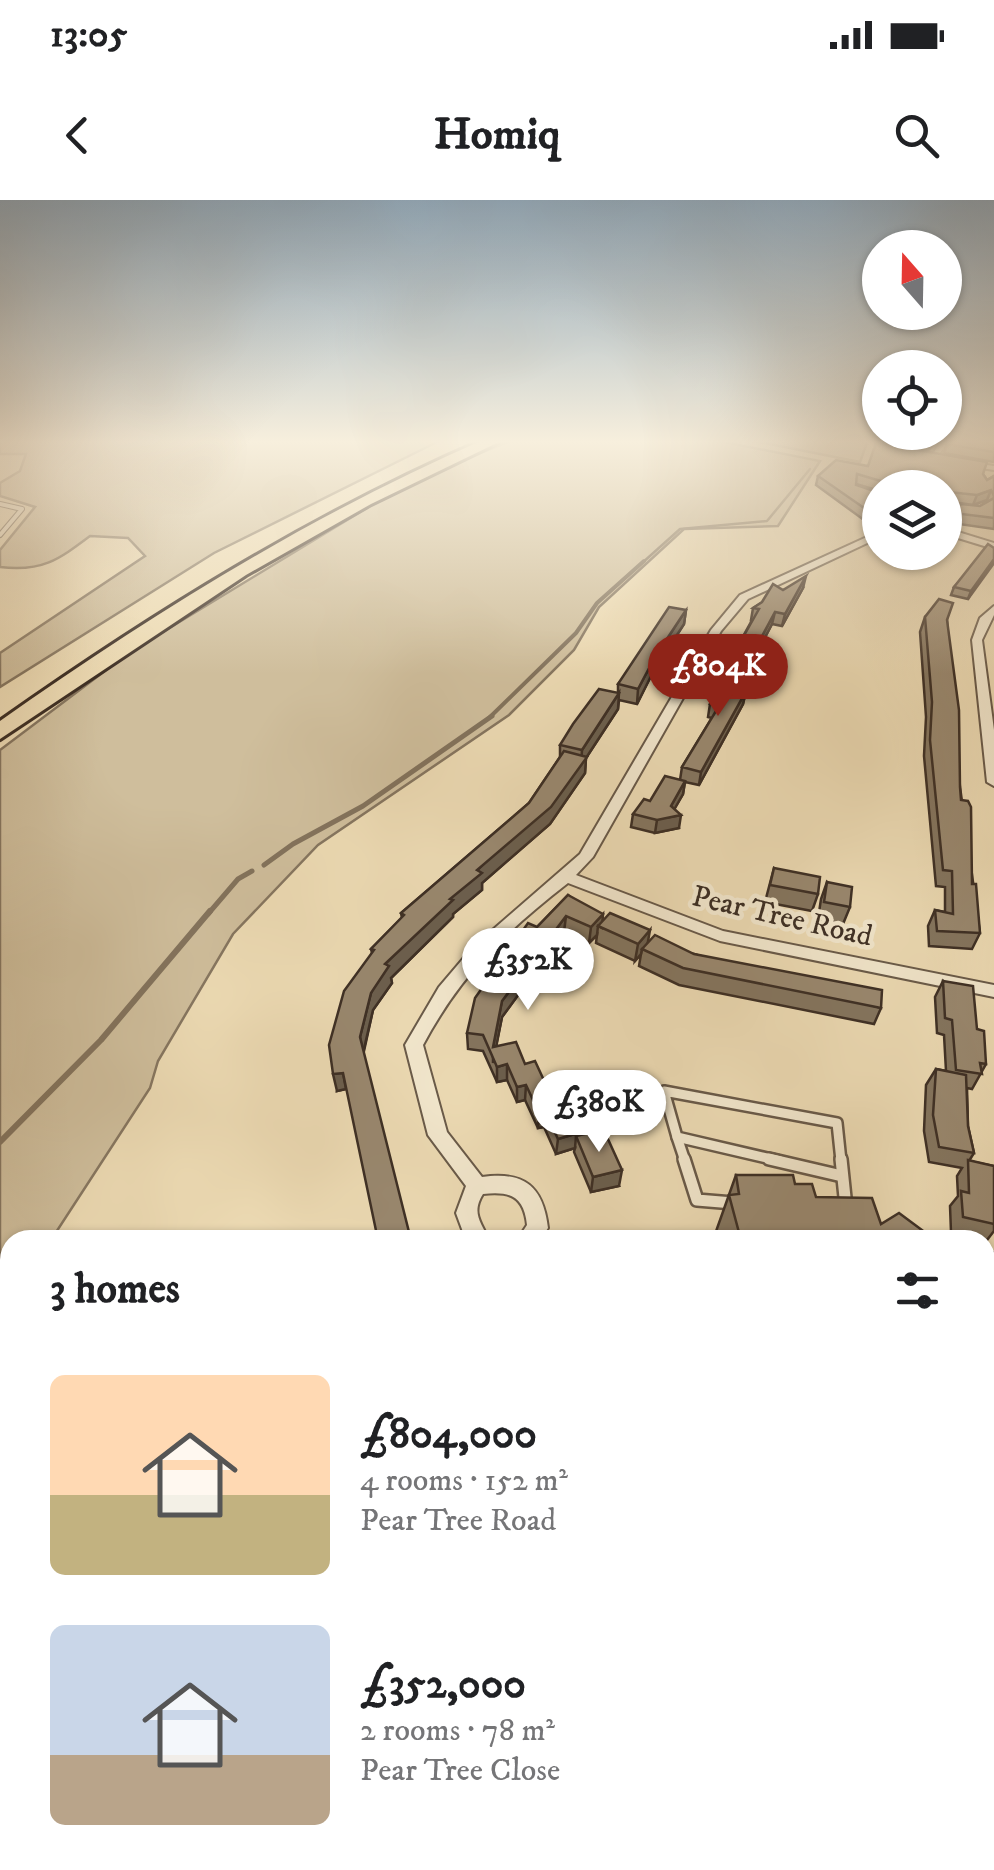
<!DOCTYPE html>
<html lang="en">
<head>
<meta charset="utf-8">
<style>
	:root { --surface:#fff; --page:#f2f2f2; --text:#202124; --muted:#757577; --accent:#8f2418 }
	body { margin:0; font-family:"IM FELL DW Pica",serif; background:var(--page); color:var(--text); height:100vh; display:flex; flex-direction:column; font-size:38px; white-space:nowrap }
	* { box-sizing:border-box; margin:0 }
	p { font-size:32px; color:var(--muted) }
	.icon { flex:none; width:55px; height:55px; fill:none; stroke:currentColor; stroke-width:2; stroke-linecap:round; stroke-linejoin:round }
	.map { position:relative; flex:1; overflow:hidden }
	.details { position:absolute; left:0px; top:1030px; width:995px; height:640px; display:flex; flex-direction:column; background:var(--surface); border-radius:30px 30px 0 0; box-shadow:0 2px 8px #0004 }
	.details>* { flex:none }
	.needle { width:65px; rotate:340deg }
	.tools { position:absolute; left:862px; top:30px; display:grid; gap:20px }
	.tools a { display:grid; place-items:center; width:100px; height:100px; border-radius:50%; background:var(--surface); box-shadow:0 2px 8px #0004; font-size:50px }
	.price { position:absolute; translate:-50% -85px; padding:0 22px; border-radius:35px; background:#fff; color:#222; font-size:32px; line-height:65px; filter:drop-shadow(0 2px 5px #0008) }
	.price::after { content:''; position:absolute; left:50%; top:60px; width:30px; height:22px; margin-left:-15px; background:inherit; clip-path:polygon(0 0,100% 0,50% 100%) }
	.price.on { background:var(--accent); color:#fff }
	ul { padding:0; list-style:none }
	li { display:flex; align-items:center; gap:30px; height:250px; padding:0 50px }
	li span { display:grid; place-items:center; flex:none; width:280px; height:200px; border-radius:15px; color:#555 }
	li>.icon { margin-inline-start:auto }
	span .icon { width:120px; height:120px; fill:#fffc; stroke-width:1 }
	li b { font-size:42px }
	h2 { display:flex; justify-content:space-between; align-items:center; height:120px; padding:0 50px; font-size:42px }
	.status { display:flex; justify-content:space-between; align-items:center; height:70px; padding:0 50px; background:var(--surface); direction:ltr }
	.status svg { height:28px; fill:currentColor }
	header { display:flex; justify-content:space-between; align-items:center; height:130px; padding:0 50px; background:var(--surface); font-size:45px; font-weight:800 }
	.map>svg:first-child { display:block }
	.green { fill:#cfbe9c; stroke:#867660; stroke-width:2.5 }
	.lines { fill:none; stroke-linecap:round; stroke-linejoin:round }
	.stream-far4 { stroke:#83735d; stroke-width:2.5 }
	.stream-far3 { stroke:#83735d; stroke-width:4 }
	.stream-far2 { stroke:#83735d; stroke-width:5 }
	.stream-far1 { stroke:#83735d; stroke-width:6 }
	.stream { stroke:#83735d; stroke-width:10 }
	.service-far2-casing { stroke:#695a49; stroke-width:6 }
	.service-far1-casing { stroke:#695a49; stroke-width:14 }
	.service-casing { stroke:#695a49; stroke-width:16 }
	.minor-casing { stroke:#695a49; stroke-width:4 }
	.motorway-casing { stroke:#3d2f25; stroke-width:6 }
	.service-far2 { stroke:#f3e8ce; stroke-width:4 }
	.service-far1 { stroke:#f3e8ce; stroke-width:9 }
	.service { stroke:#f3e8ce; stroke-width:11 }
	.minor { fill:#f3e8ce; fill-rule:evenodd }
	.motorway { fill:#eddbb4; fill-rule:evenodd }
	.wall { fill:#84755f; stroke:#3d2f25; stroke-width:2.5; fill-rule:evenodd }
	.shaded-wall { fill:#6b5f4e; stroke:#3d2f25; stroke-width:2.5 }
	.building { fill:#99886f; stroke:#3d2f25; stroke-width:2.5 }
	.labels { text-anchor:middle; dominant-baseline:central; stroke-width:9; stroke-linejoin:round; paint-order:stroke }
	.far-street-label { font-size:30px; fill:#3d2f25; stroke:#f3e8ce }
</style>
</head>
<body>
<div class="status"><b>13:05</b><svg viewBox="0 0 49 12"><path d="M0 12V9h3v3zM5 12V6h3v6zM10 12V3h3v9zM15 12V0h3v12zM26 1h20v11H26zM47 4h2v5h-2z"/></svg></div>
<header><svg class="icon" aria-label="back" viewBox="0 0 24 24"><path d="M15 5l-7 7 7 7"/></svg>Homiq<svg class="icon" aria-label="search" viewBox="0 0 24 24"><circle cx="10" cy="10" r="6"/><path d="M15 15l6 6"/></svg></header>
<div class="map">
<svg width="994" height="1670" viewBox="0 0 994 1670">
	<rect width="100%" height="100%" fill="#eddbb4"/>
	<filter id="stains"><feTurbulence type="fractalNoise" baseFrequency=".002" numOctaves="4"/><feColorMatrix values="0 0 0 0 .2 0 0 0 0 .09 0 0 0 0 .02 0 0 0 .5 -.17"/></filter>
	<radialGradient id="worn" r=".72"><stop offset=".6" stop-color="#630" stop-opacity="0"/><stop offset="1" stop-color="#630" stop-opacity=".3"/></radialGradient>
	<g class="green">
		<path d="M 0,240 L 441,240 L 214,353 L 0,487 L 0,453 L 145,356 L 128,338 L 90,336 C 58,360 42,372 0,367 L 0,350 L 35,307 L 0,296 L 0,283 L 20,271 L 26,254 L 0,254 Z"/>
		<polygon points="513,240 714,240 820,261 778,326 684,329 599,407 574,450 509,515 318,645 233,734 158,861 150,888 51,1040 10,1040 10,1102 0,1118 0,550 130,452 385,297 438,270"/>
		<polygon points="749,240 868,240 860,262"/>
		<polygon points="0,1263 10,1272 10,1535 0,1525"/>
		<polygon points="82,1660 172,1660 175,1670 87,1670"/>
	</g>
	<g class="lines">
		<polyline class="stream-far4" points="641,364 680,329 767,321 810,269"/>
		<polyline class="stream-far3" points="489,518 576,433 597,403 644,361"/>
		<g class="stream-far2">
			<polyline points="264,665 293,644 363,606 492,516"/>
			<polyline points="208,714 238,679 252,671"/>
		</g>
		<polyline class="stream-far1" points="0,942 101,840 210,711"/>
		<g class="stream">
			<polyline points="0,1592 10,1609"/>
			<polyline points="35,1660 39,1670"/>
			<polyline points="670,1660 670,1670"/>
		</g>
		<g class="service-far2-casing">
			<polyline id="service-far2" points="0,304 22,309 0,335"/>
		</g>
		<g class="service-far1-casing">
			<g id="service-far1">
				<polyline points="677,937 685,961"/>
				<polyline points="780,961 677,937 664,891 837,923 841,961"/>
			</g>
		</g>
		<g class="service-casing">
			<g id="service">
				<polyline points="684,959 697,1000 733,1003"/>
				<polyline points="769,959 842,976"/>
				<polyline points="841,959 846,1007"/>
				<polyline points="985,1060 994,1059"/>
			</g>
		</g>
		<g class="minor-casing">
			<g id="minor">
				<polygon points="942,240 949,240 935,260 929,260"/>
				<polygon points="961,261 994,266 994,270 961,265"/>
				<polygon points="945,328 994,343 994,349 945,334"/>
				<path d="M 880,331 L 880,337 L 748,399 L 721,431 L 593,657 L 576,675 L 723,731 L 994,785 L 994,797 L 720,741 L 568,683 C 505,732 461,774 423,845 L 447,932 L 482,977 C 524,971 543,986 548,1028 L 540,1040 L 517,1040 L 527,1025 C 524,996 510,991 483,994 C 471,1013 481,1022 489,1040 L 466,1040 L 456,1013 L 466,986 L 428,935 L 405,845 L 439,787 L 473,747 L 580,654 L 711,430 L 740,395 Z"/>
				<polygon points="994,406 994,415 982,440 994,530 994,586 987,582 972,440 980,418"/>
				<polygon points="0,1220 10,1225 10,1254 0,1249"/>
				<polygon points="189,1660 222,1660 226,1670 194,1670"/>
				<polygon points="736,1660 768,1660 769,1670 737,1670"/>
			</g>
		</g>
		<g class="motorway-casing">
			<path id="motorway" d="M 483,240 L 503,240 L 371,304 L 246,375 L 0,539 L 0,521 C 153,413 311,315 483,240 Z"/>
		</g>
		<use href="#service-far2" class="service-far2"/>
		<use href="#service-far1" class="service-far1"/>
		<use href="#service" class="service"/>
		<use href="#minor" class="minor"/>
		<use href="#motorway" class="motorway"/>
	</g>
	<g class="wall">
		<polygon points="876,240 937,240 928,251 876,242"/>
		<polygon points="994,240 994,262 944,253 947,244"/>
		<path d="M 868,266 L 983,274 L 987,280 L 994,276 L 994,329 L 945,322 L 945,288 L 880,288 L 880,291 L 856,284 L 880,293 L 880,319 L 864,320 L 816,285 L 818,276 ZM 987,300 L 988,301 L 980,306 L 958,306 L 958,304 L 946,301 L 973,305 Z"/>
		<polygon points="994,348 968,399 951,395 954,387"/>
		<polygon points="803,388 782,426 772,424 748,470 749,470 747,483 743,490 746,491 743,504 699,585 685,582 683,594 674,609 679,628 655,633 631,627 633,614 680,580 682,567 712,518 708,517 710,504 727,475 729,462 752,420 751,420 753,408 783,390"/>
		<polygon points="686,410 684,424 653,472 637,504 619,500 618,509 586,558 585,573 550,624 482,683 482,690 453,714 453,717 391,778 392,783 373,810 364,851 346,889 337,891 372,753 371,749 402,718 401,713 529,603 560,557 560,545 618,493 618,484"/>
		<polygon points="925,417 947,420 960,587 980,733 972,749 929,746 928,726 935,710 945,712 945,687 936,686 924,556 926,517 920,432"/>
		<polygon points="774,668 818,694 812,711 765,702"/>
		<polygon points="827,682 850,707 843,724 818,719 821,699"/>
		<polygon points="568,695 602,722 647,743 694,754 881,808 874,824 679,785 639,766 641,754 635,761 596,743 597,735 589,743 564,732 502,817 496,846 525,864 569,912 585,931 585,934 619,986 591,992 574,952 575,948 556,954 544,927 538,928 525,900 517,902 507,880 497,882 483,851 468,849 467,833 537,727"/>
		<polygon points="943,781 977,829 986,864 972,889 967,888 968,926 974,953 969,961 994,966 994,1031 987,1040 951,1032 950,1006 958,996 957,976 962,968 929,962 924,931 926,885 936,869 946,871 944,835 937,833 935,797"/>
		<polygon points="736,975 795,984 816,997 881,1024 933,1040 715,1040 714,1037"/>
		<polygon points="10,1082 10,1126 0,1120 0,1094"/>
		<rect x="985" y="1086" width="9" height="91"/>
		<polygon points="994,1631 994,1670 912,1670 908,1660 985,1660 985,1634"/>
		<polygon points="676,1660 736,1660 738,1670 677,1670"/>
		<polygon points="776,1660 906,1660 907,1670 777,1670"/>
	</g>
	<g class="shaded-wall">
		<polygon points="991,290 987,300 973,305 977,295"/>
		<polygon points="994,359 994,363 968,399 971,391"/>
		<polygon points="806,376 803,388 782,426 785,414"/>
		<polygon points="686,410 684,424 653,472 637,504 638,489 655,457"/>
		<polygon points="775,412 772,424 743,479 746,466"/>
		<polygon points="749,470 747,483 737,501 740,488"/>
		<polygon points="746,491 743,504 699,585 701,572"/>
		<polygon points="619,493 618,509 586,558 585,573 550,624 482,683 482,690 453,714 453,717 391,778 392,783 373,810 363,853 360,837 371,793 385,764 581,565 582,550"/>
		<polygon points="685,581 683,594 670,617 681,615 679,628 655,633 657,620 671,606"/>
		<polygon points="603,714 602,728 598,726 597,735 589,743 591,727"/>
		<polygon points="566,716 564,732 502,817 493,863 493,847 502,801"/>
		<polygon points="650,730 647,747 642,749 641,754 635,761 638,744"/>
		<polygon points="507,864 507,880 497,882 497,867"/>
		<polygon points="343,873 346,889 337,891 333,874"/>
		<polygon points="526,885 525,900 517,902 517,887"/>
		<polygon points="545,912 544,927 538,928 539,913"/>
		<polygon points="585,931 583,946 576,936 575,948 556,954 558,939"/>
		<polygon points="622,970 619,986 591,992 593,977"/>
	</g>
	<g class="building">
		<polygon points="950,240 994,240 994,252 947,244"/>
		<polygon points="876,243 987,262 983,274 987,280 994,276 994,296 991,290 977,295 949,292 945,294 945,288 885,288 884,282 857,274 856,285 880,293 880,309 867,310 818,276 836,260 868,266"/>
		<polygon points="994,298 994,318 946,312 961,304 980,306"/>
		<polygon points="988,344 994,348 994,359 971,391 954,387"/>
		<polygon points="806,376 785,414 775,412 746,466 729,462 759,409 753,408 762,402 773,384 783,390"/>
		<polygon points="939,399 953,403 947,420 959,510 960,587 961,600 968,601 971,607 972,684 976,684 980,733 937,731 935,710 953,714 952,671 943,670 930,540 932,502 925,417"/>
		<polygon points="669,407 686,410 655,457 638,489 618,484"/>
		<polygon points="732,467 749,470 740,488 746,491 701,572 682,567 719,506 710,504"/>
		<polygon points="599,489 619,493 582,550 560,545 573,524"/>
		<polygon points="564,551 587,557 551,607 477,670 482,673 450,699 453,700 385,764 389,766 371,793 360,837 411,1040 378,1040 343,873 333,874 329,845 344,791 374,750 371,749 404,715 401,713 529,603"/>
		<polygon points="665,576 685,581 671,606 681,615 657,620 633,614 644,599 650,601"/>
		<polygon points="774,668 820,677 818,694 770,685"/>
		<polygon points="827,682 852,687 850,707 824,702"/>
		<polygon points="568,695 603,714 591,727 566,716 502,801 493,847 516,842 525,864 535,861 548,889 557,887 569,912 576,911 585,931 558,939 545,912 539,913 526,885 517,887 507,864 497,867 483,835 467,833 475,798 528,723 537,727"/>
		<polygon points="610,713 650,730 638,744 598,726"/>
		<polygon points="655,735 694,754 882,790 881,808 683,768 642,749"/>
		<polygon points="943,781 973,786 977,829 984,831 986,864 980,863 982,874 956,870 952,820 945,818"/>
		<polygon points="936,869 966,875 968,926 974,953 939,947 933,915"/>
		<polygon points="594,932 597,939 607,937 622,970 593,977 576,936"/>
		<polygon points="968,960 994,966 994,1024 963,1017 961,991 969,993"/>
		<polygon points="736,975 793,975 795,984 812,984 816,997 872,998 881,1024 899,1013 934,1039 741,1040 729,995 739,994"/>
		<polygon points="10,1082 10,1119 0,1114 0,1094"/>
		<rect x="985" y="1086" width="9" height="54"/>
		<polygon points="994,1637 994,1670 927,1670 924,1660 985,1660 985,1640"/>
		<polygon points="360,1660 449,1660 478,1670 359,1670 356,1667"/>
		<polygon points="683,1660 736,1660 738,1670 684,1670"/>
		<polygon points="786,1660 906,1660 907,1670 788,1670"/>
	</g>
	<linearGradient id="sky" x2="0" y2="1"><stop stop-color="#92acc0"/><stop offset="0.51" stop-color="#f7efdd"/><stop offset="1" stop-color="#f7efdd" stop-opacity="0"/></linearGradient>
	<rect width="994" height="474" fill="url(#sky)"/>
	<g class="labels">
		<g class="far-street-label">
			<text transform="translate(782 717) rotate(13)">Pear Tree Road</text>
		</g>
	</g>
	<rect width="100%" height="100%" filter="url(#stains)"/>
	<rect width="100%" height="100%" fill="url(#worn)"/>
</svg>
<div class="tools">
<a><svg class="needle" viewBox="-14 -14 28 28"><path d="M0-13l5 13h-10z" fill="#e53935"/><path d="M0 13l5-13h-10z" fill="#757577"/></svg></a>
<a><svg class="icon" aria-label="locate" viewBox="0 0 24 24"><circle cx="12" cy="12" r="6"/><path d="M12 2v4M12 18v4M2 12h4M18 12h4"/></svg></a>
<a><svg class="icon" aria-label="layers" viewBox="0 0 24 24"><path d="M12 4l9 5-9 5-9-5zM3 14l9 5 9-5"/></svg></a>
</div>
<b class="price on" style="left:718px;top:519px">£804K</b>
<b class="price" style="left:528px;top:813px">£352K</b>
<b class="price" style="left:599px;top:955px">£380K</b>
<section class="details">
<h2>3 homes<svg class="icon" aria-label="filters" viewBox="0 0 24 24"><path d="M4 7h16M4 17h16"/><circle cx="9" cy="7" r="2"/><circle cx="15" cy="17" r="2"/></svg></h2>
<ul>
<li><span style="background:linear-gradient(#ffd9b3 60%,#c2b280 0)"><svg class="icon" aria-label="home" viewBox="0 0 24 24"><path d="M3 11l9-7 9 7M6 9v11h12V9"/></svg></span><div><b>£804,000</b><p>4 rooms · 152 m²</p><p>Pear Tree Road</p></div></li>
<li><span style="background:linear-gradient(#c9d6e8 65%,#b9a48a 0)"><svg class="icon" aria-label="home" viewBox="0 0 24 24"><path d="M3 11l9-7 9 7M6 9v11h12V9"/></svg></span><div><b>£352,000</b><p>2 rooms · 78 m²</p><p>Pear Tree Close</p></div></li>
</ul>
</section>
</div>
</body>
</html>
